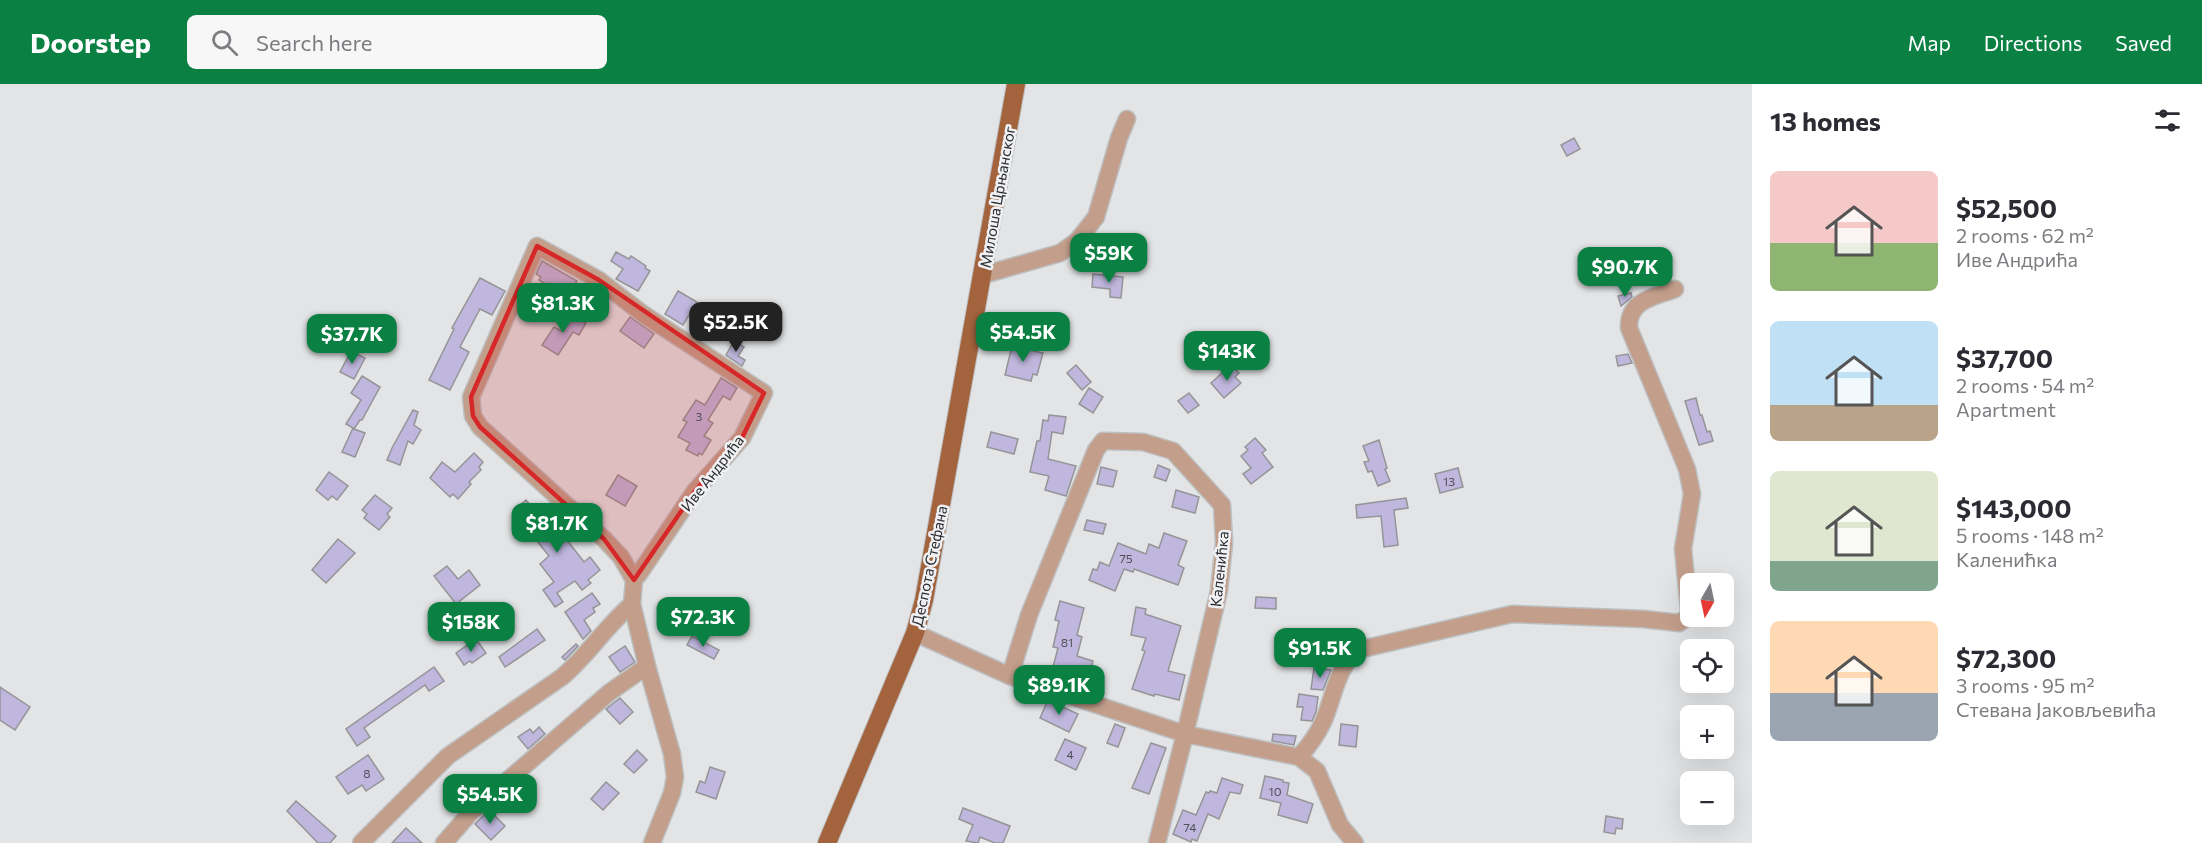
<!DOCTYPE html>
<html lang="en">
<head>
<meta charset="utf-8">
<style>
	:root { --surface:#fff; --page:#f7f7f7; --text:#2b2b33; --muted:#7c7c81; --accent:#0b8043 }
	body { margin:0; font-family:Commissioner,sans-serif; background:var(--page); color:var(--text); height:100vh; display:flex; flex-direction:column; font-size:22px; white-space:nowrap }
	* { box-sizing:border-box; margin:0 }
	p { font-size:20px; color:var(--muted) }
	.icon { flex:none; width:33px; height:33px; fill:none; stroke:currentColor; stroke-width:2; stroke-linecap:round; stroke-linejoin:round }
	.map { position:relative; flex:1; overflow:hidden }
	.drawer { display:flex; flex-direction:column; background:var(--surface); width:450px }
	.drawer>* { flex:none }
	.needle { width:39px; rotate:189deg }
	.controls { position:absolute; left:1680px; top:489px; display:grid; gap:12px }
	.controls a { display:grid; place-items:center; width:54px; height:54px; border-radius:9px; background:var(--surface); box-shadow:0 6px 24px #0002; font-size:30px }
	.price { position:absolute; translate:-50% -51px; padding:0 14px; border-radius:12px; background:var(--accent); color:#fff; font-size:20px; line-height:39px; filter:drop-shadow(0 2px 3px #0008) }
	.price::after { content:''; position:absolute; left:50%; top:36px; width:18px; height:14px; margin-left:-9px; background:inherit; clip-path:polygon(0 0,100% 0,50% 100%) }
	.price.on { background:#222; color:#fff }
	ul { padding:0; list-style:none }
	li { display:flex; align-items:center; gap:18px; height:150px; padding:0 18px }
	li span { display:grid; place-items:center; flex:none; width:168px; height:120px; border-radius:9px; color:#555 }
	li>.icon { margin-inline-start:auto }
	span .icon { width:72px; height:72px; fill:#fffc; stroke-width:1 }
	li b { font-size:26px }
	h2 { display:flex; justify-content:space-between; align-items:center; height:72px; padding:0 18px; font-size:26px }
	header { display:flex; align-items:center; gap:36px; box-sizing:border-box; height:84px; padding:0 30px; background:var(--accent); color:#fff }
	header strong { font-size:28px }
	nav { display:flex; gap:33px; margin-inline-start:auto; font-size:21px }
	.search { width:420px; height:54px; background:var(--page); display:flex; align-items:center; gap:15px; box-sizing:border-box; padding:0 21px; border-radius:9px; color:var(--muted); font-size:22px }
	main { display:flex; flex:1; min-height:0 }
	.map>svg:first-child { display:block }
	.building { fill:#bfb7dd; stroke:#959497; stroke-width:1.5 }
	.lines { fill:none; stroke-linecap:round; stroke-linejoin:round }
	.minor-casing { stroke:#bdbfc1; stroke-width:19 }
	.major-casing { stroke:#bdbfc1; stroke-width:20 }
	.minor { stroke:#c39f8b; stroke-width:16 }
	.major { stroke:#a2633d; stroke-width:18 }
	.marked { fill:#d62828; fill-opacity:0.2; stroke:#d62828; stroke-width:4.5; stroke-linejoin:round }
	.labels { text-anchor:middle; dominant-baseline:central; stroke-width:5; stroke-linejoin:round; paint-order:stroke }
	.number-label { font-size:12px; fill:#504e58 }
	.street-label { font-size:15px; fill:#2b2b2c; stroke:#eff1f4 }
</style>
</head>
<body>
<header>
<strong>Doorstep</strong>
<div class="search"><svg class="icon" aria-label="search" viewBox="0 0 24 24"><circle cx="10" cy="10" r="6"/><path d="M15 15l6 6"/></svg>Search here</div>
<nav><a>Map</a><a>Directions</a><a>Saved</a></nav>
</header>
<main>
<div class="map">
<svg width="1752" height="759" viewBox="0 0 1752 759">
	<rect width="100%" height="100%" fill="#e2e4e6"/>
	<g class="building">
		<polygon points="1574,54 1580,65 1567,72 1561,61"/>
		<polygon points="616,168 629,175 631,172 646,182 645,184 650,187 638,207 616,195 623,185 611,177"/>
		<polygon points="542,177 577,197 566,213 539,196 541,193 536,190"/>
		<polygon points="1093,190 1123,193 1121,214 1110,213 1110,205 1092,203"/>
		<polygon points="480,194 505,207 492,231 480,225 460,263 469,268 450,306 429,296 454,245 452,244"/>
		<polygon points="678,207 697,218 683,241 665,230"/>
		<polygon points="1631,209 1632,213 1621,222 1618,212"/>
		<polygon points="570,230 586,239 579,251 573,248 558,271 542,261 554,243 561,247"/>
		<polygon points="630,233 654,250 644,264 620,247"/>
		<polygon points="734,257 744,263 738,272 745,276 742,282 726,271"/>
		<polygon points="1012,262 1043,269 1037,291 1033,290 1031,297 1005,291"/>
		<polygon points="351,267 365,274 354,295 340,288"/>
		<polygon points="1628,270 1632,279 1618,282 1616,272"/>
		<polygon points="1076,281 1091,298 1082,306 1067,289"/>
		<polygon points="1231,281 1239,289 1235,293 1241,299 1224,314 1211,299"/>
		<polygon points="362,292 380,303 362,336 360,336 354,345 365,349 355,373 342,368 353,344 346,340 361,316 351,309"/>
		<polygon points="721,294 737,304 730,316 723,312 708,336 713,339 704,352 711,356 702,371 699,369 698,372 686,366 690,359 678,353 687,338 683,336 696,316 705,321"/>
		<polygon points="1089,304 1103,313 1093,329 1079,320"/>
		<polygon points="1189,309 1199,321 1188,329 1178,317"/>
		<polygon points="1696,314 1700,331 1702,331 1707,348 1710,347 1713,357 1699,361 1685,317"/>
		<polygon points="413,326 418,328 414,341 421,346 413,360 408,357 400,381 387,376 392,364"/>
		<polygon points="1049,331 1066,333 1063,350 1052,348 1048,375 1076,382 1066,412 1045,406 1049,392 1030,388 1037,357 1040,357 1043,336 1048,337"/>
		<polygon points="991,348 1018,355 1014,370 987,363"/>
		<polygon points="1255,354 1266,366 1262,369 1273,383 1251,400 1243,390 1251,384 1241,372 1248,366 1245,363"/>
		<polygon points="1379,356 1387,384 1385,385 1390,397 1378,402 1372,387 1368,388 1364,378 1369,377 1363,362"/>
		<polygon points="474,369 483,378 479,383 481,386 469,398 471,400 458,415 453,410 450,413 430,394 442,378 455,388"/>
		<polygon points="1158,381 1170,386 1166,397 1154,393"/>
		<polygon points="1101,383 1117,387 1113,403 1097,400"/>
		<polygon points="1458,384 1463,403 1440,409 1435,390"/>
		<polygon points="329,388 348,402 337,416 332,412 328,416 316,406"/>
		<polygon points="618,391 637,402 625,422 606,411"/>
		<polygon points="1176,406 1199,413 1195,429 1172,423"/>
		<polygon points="375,411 392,424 387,430 390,433 379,446 364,434 367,430 362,426"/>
		<polygon points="1406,414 1408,424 1394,426 1398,461 1384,463 1381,432 1357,434 1356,421"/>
		<polygon points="526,416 545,438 552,432 565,449 563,451 584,478 590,473 600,486 588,496 591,499 582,506 575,497 557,509 563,518 555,523 543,506 554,498 540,480 549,472 513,427"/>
		<polygon points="1087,436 1106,440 1103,450 1084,446"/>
		<polygon points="1164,449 1187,457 1178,481 1184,484 1178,501 1134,485 1133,488 1124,485 1115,507 1089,496 1093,485 1097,486 1100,478 1109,482 1118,459 1146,470 1149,460 1159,464"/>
		<polygon points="338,455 355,469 326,499 312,486"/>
		<polygon points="447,482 458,495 469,486 480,501 456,520 434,492"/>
		<polygon points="592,509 600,520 593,524 595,528 584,536 591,547 583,555 565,528"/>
		<polygon points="1256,513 1276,514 1276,525 1255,524"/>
		<polygon points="1060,517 1084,524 1077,551 1082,553 1077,572 1093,577 1086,602 1073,599 1076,588 1053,583 1058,564 1053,563 1059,537 1055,536"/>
		<polygon points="1136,523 1146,525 1145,530 1181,542 1168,587 1185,591 1179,616 1155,610 1154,612 1132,605 1145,567 1142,566 1146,554 1131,551"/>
		<polygon points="537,545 545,556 505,583 499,573"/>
		<polygon points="1341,551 1342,568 1335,577 1332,577 1328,552"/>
		<polygon points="692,552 719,566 714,575 687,561"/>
		<polygon points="476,555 486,569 472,579 470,577 464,581 456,569"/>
		<polygon points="576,560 578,562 565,576 562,573"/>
		<polygon points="625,562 635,578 620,588 609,573"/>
		<polygon points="434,583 444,597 429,607 425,601 364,644 370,653 357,662 346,645"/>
		<polygon points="1314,584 1331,586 1323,606 1311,605"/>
		<polygon points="0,603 30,623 15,646 0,636"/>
		<polygon points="1299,610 1318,613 1316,628 1312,637 1301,636 1303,623 1297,623"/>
		<polygon points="620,614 633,628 620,640 606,625"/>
		<polygon points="1048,616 1078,630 1069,648 1040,634"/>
		<polygon points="1115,640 1125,644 1118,663 1107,659"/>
		<polygon points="1341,640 1358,642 1356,663 1339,661"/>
		<polygon points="539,643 545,650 528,665 518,653 530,645 533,649"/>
		<polygon points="1273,650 1296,652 1294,661 1272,657"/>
		<polygon points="1065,655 1086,664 1076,686 1055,676"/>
		<polygon points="1151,659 1166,664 1149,710 1132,704"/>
		<polygon points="637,666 647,676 634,689 624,680"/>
		<polygon points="368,671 384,695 366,707 362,701 348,710 336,693"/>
		<polygon points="710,683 725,688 716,715 696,708 700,697 705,699"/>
		<polygon points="1265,692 1283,696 1283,698 1289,699 1287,711 1313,720 1307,739 1278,731 1281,719 1260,714"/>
		<polygon points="1222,694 1243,701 1240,710 1230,708 1219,735 1208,730 1197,757 1192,755 1191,758 1173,750 1183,726 1196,731 1206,708 1209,709 1210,707 1217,709"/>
		<polygon points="606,698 619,709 603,726 591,715"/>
		<polygon points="517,702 529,715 521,723 508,710"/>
		<polygon points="296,717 336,752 330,759 318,759 287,727"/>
		<polygon points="963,724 1010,742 1003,759 995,759 980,753 978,759 966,757 973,741 959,735"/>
		<polygon points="489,726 505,742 491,756 475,740"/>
		<polygon points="1606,732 1623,735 1622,745 1616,744 1615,750 1604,748"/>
		<polygon points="406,744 422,759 392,759"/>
	</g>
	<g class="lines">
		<g class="minor-casing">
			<g id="minor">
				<polyline points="983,191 1060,169 1077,157 1096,133 1119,54 1127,35"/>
				<polyline points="634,496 639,490 695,407 742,354 764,309 643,230 599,196 537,162 471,313 473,332 480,343 604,455 621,473 634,496 632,520 647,582 672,670 675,693 672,709 652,759"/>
				<polyline points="915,549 1010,592 1185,650 1299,673 1317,687 1340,741 1355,759"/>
				<polyline points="1010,592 1029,531 1096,366 1103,357 1143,358 1173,367 1222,421 1224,459 1219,507 1185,650 1157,759"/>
				<path d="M 1299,673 C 1309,662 1317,651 1323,638 C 1333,617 1338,575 1362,565 L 1512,530 L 1644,535 L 1679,539 L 1688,533 L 1689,526 L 1683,465 L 1692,410 L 1687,385 L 1629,244 C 1628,216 1654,213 1675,205"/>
				<path d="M 361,759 L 448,672 L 562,593 C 588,571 606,542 632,520"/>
				<polyline points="444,759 472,727 610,608 647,582"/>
			</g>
		</g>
		<g class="major-casing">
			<polyline id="major" points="827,759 915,549 924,516 1016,0"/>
		</g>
		<use href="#minor" class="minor"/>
		<use href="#major" class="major"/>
	</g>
	<path class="marked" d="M 537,162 L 599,196 L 764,309 L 742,354 L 695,407 L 634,496 L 604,455 L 480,343 L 473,332 L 471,313 Z"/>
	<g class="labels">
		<g class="number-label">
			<text x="699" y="332">3</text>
			<text x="1449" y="397">13</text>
			<text x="1126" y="474">75</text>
			<text x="1067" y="558">81</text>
			<text x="1070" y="670">4</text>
			<text x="367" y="689">8</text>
			<text x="1275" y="707">10</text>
			<text x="1190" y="743">74</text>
		</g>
		<g class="street-label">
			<text transform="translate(997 113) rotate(-80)">Милоша Црњанског</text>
			<text transform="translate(712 389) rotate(-52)">Иве Андрића</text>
			<text transform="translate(929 482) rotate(-78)">Деспота Стефана</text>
			<text transform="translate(1219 485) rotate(-84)">Каленићка</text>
		</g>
	</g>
</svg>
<div class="controls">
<a><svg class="needle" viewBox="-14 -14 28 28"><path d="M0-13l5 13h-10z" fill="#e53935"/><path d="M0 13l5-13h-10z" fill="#7c7c81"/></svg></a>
<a><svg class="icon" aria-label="locate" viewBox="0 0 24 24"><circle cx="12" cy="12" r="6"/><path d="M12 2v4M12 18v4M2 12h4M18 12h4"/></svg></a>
<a>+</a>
<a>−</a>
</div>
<b class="price" style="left:1109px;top:200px">$59K</b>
<b class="price" style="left:1625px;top:214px">$90.7K</b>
<b class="price" style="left:563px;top:250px">$81.3K</b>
<b class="price on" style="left:736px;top:269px">$52.5K</b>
<b class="price" style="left:1023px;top:279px">$54.5K</b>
<b class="price" style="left:352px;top:281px">$37.7K</b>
<b class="price" style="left:1227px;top:298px">$143K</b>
<b class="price" style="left:557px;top:470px">$81.7K</b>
<b class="price" style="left:703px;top:564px">$72.3K</b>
<b class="price" style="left:471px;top:569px">$158K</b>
<b class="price" style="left:1320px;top:595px">$91.5K</b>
<b class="price" style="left:1059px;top:632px">$89.1K</b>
<b class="price" style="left:490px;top:741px">$54.5K</b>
</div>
<section class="drawer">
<h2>13 homes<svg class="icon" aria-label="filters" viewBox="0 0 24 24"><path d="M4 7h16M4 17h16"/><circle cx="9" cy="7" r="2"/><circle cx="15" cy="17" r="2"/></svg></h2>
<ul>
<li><span style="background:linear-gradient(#f6c9c9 60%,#8fb573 0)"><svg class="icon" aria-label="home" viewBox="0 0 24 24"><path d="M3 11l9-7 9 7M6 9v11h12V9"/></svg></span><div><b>$52,500</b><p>2 rooms · 62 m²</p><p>Иве Андрића</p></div></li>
<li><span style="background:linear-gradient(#bfe0f5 70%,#b9a48a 0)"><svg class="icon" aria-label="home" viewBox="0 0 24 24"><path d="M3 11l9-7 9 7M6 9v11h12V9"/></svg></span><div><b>$37,700</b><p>2 rooms · 54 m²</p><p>Apartment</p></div></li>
<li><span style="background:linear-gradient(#dfe7d0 75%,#7fa58c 0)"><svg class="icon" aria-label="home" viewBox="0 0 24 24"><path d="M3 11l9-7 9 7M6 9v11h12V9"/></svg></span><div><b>$143,000</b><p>5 rooms · 148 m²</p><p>Каленићка</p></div></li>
<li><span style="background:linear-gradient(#ffd9b3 60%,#9aa5b1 0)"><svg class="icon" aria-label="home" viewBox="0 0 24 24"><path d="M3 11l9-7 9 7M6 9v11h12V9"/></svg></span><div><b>$72,300</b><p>3 rooms · 95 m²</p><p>Стевана Јаковљевића</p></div></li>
</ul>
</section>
</main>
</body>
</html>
